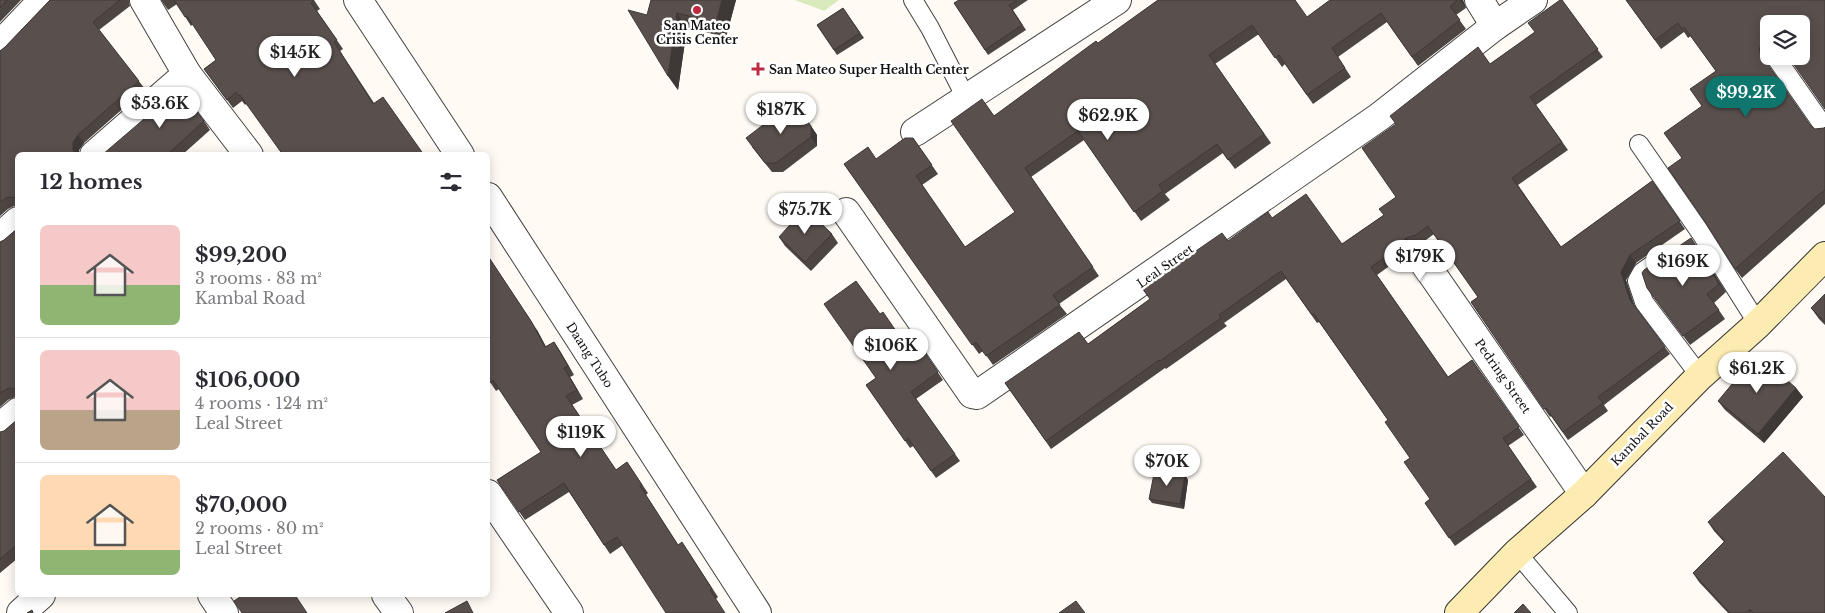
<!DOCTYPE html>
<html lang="en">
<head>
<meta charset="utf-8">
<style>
	:root { --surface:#fff; --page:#f7f7f7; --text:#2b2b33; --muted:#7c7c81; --line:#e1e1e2; --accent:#0f766e }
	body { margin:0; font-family:"Libre Baskerville",serif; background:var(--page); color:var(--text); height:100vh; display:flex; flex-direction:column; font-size:19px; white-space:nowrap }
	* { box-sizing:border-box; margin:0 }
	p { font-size:16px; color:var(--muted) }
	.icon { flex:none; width:28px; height:28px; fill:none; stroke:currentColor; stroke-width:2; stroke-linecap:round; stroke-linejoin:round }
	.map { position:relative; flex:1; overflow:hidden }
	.sheet { position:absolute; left:15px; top:152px; width:475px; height:445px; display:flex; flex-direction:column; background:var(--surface); border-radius:8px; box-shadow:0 2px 12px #0003 }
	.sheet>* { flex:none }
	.fabs { position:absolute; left:1760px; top:15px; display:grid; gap:10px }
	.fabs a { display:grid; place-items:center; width:50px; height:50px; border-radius:8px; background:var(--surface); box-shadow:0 2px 12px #0003; font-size:25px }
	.price { position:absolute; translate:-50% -42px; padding:0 11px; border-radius:18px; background:#fff; color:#222; font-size:16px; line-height:32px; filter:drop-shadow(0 1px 2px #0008) }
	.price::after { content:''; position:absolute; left:50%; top:30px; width:15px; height:11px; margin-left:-8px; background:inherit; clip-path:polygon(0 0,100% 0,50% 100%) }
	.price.active { background:var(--accent); color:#fff }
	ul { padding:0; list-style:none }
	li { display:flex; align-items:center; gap:15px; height:125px; padding:0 25px }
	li+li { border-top:1px solid var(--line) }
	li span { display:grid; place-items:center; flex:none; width:140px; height:100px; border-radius:8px; color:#555 }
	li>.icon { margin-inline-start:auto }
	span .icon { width:60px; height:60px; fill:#fffc; stroke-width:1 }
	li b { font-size:21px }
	h2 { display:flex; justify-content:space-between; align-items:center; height:60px; padding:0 25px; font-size:21px }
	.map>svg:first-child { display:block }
	.green { fill:#d9eabd }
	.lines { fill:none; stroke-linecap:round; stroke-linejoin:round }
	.lane-casing { stroke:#434343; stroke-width:20 }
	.street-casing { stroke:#434343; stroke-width:30 }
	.secondary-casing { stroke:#323232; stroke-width:30 }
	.lane { stroke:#fff; stroke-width:18 }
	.street { stroke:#fff; stroke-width:28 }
	.secondary { stroke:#fdecb1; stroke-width:28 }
	.wall { fill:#4d4542 }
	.shaded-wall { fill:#3e3836 }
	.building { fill:#59504d; stroke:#3e3836 }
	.poi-dot { fill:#bf2a41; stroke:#fff; stroke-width:2 }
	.labels { text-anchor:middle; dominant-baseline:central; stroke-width:5; stroke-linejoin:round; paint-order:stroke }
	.poi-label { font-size:12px; font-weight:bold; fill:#101010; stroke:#fff }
	.street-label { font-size:12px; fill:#101010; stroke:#fff }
</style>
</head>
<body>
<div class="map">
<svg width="1825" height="613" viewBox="0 0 1825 613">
	<rect width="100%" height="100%" fill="#fffbf4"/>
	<polygon class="green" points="795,0 839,0 824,11"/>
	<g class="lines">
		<g class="lane-casing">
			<g id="lane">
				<polyline points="913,0 930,28 966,98"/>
				<polyline points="1776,58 1825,128"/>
				<polyline points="1639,144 1700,232 1758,324"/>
				<polyline points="1663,257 1642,272 1637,281 1644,302 1700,376"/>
				<polyline points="1517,553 1568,613"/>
			</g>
		</g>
		<g class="street-casing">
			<g id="street">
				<polyline points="144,0 187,74 249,155"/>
				<polyline points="358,0 460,155"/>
				<polyline points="1479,0 1495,26"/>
				<polyline points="0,45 43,0"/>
				<polyline points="915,132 1117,0"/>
				<polyline points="94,155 187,74"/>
				<polyline points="488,197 757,613"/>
				<polyline points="846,212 972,394 977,395 1379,117 1495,26 1533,0"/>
				<polyline points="0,237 18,221"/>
				<polyline points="1421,258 1584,494"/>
				<polyline points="0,427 18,412"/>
				<polyline points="488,494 569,613"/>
				<polyline points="212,595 224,613"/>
				<polyline points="386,595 399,613"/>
				<polyline points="21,613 41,595"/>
			</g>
		</g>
		<g class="secondary-casing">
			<polyline id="secondary" points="1459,613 1517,553 1584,494 1700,376 1758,324 1825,256"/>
		</g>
		<use href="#lane" class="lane"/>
		<use href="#street" class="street"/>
		<use href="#secondary" class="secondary"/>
	</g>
	<g class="wall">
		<polygon points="0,0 21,0 0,22"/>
		<polygon points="50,0 129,0 130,6 99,30 145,89 84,143 79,150 18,155 18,206 14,206 8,209 0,216 0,51 5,47"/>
		<polygon points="161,0 314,0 320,9 317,11 343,49 340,51 374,103 424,155 246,104 245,105 242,101 233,108 204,69 216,60 193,24 191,26 177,4 168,10"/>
		<polygon points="736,0 726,37 687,28 678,90 668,76 647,15"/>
		<polygon points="959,0 1028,0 1013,10 1026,30 988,55 954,3"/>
		<polygon points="1330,0 1463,0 1466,8 1456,15 1466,29 1418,66 1387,22 1338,57 1351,77 1313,104 1285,64 1282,67 1259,34 1215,64 1271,143 1235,169 1223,153 1165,194 1170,200 1141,221 1084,140 1031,177 1099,276 1059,304 1067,314 993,365 983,351 979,354 844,164 876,159 913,138 938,174 922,185 965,247 1015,212 994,116 1098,43 1307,17"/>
		<polygon points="1562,0 1603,57 1536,105 1568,150 1518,185 1561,247 1652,181 1685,229 1636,263 1626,280 1635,307 1670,354 1604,405 1608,411 1568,440 1551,416 1550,417 1471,302 1478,297 1434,234 1422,243 1412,245 1406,254 1377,275 1448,377 1472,360 1524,435 1508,446 1537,487 1455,546 1425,503 1430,499 1410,458 1388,420 1319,322 1317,323 1286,279 1224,323 1227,326 1166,369 1165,368 1051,449 1005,383 1088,344 1150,299 1228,241 1272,218 1342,244 1384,215 1396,197 1490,64 1535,32"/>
		<polygon points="1626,0 1769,24 1769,51 1765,58 1767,64 1810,125 1815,129 1824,128 1825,127 1825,204 1742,278 1735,269 1682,158 1716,71 1691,36 1688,38 1684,32 1661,49"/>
		<polygon points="843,8 864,38 837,55 817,25"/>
		<polygon points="204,121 210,130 182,155 102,155"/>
		<polygon points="811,126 817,135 817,146 783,172 772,172 752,147"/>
		<polygon points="18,228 18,397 15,397 8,400 0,407 0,242 4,240"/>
		<polygon points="832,234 838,243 811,271 785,246 779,237"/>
		<polygon points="1697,247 1726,292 1714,303 1725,319 1690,345 1647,288"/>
		<polygon points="1825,294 1825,325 1819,319 1811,308"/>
		<polygon points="880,314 911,353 920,346 943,380 916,399 960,461 936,478 913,446 910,448 866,385 876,378"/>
		<polygon points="537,330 546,347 554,342 560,351 574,375 570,377 583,399 572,405 616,470 627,462 648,493 646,495 678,545 688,551 718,597 716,599 623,545 610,554 569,492 525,520 497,480 541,452 499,389 496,391 488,379"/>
		<polygon points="1796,388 1803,397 1764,443 1725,410 1718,401"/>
		<polygon points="18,419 18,558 0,573 0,432 4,431"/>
		<polygon points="1185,475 1188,480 1184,509 1152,503 1149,499"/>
		<polygon points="1708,522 1825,613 1728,613 1699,582 1693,573 1724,542 1714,531"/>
	</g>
	<g class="shaded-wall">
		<polygon points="722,0 736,0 726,37 716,23"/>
		<polygon points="1460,0 1463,0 1466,8"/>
		<polygon points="677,13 687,28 678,90 668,76"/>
		<polygon points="1763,41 1769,48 1769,51 1765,58 1767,64 1761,55 1759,49"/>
		<polygon points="811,126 817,135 817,146 811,137"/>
		<polygon points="78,135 84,143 79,150 79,155 76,155 73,150 73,142"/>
		<polygon points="1406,238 1412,245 1406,254 1401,246"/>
		<polygon points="1691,238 1697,247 1726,292 1719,284"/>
		<polygon points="1630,255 1636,263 1626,280 1635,308 1630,300 1621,272"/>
		<polygon points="488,256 537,330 551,356 545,347"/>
		<polygon points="554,342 560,351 574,375 568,366"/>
		<polygon points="564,368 570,377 583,399 577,390"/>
		<polygon points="1796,388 1803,397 1764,443 1758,434"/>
		<polygon points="1185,475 1188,480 1184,509 1180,504"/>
	</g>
	<g class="building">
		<polygon points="0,0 7,0 0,8"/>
		<polygon points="50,0 120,0 93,22 139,81 78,135 73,142 73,150 76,155 18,155 18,198 8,197 0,202 0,51 5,47"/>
		<polygon points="174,0 314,0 311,3 337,40 334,42 373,104 383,97 424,155 283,155 240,95 239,96 236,92 227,100 204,69 216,60 187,16 185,17"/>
		<polygon points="651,0 722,0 716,23 677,13 668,76 628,10 647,15"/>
		<polygon points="959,0 1017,0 1009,5 1022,25 985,50 954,3"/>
		<polygon points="1158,0 1295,0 1307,17 1330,0 1458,0 1450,6 1460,20 1412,57 1381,13 1332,48 1345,68 1307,95 1279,55 1275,58 1252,25 1209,55 1264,134 1228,160 1217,144 1159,185 1163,191 1134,212 1078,131 1025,168 1093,267 1053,295 1060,305 986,356 976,342 972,345 844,164 868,147 876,159 905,138 913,138 932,165 916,176 965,247 1015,212 951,121 982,99 994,116 1096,41 1098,43"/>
		<polygon points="1560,0 1562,0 1598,49 1530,97 1562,142 1512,178 1561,247 1652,181 1680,221 1630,255 1621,272 1630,300 1665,347 1598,397 1603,403 1563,432 1546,408 1544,409 1471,302 1478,297 1428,226 1416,235 1406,238 1401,246 1371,267 1448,377 1472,360 1519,427 1503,438 1531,479 1449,538 1425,503 1430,499 1404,462 1410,458 1385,422 1388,420 1314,314 1312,315 1281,271 1219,315 1221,318 1160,361 1159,360 1046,441 1005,383 1079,332 1088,344 1150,299 1142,288 1222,233 1228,241 1268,212 1272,218 1306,194 1342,244 1384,215 1379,209 1396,197 1362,148 1396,124 1390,116 1478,47 1490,64 1535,32 1528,23"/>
		<polygon points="1626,0 1825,0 1825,109 1788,56 1801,56 1801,24 1769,24 1769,39 1763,41 1759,49 1761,55 1810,125 1815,129 1824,128 1825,127 1825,190 1817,196 1735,269 1702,217 1668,168 1682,158 1664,133 1702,106 1690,89 1716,71 1684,27 1682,29 1678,23 1655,40"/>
		<polygon points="843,8 860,33 834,50 817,25"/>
		<polygon points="179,89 204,121 167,155 102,155"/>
		<polygon points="793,102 811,126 811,137 776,163 765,163 746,138"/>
		<polygon points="805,208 832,234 805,262 779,237"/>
		<polygon points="18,228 18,389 9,388 0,393 0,242 4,240"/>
		<polygon points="1691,238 1719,284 1707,294 1719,310 1683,336 1647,288 1642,273 1644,270"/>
		<polygon points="488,256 531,321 545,347 554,342 568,366 564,368 577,390 566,396 616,470 627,462 642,485 640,486 678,545 682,542 712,589 710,590 725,613 666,613 617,537 604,545 564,483 519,512 497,480 541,452 493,380 490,383 488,379"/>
		<polygon points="856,281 880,314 883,312 911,353 920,346 938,372 911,392 955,454 931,471 908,438 905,441 866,385 876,378 824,304"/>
		<polygon points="1825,294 1825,322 1811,308"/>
		<polygon points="1757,354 1796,388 1758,434 1718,401"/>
		<polygon points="18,419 18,544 0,559 0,432 4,431"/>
		<polygon points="1783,452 1825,497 1825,613 1753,613 1750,609 1746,613 1730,613 1693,573 1725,541 1708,522"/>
		<polygon points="1155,469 1185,475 1180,504 1149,499"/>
		<polygon points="243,595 295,595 307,613 242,613 234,601"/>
		<polygon points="467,601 473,613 445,613"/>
		<polygon points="1076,601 1085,613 1059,613"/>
		<polygon points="1523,604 1531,613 1514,613"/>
		<polygon points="32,610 33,613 27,613"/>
	</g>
	<g class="poi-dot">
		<circle cx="697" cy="10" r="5"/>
		<path d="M755.5 61.5h5v5h5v5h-5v5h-5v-5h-5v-5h5z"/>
	</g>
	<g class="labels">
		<g class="poi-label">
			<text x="697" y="25">San Mateo<tspan x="697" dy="14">Crisis Center</tspan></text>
			<text x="769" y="69" text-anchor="start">San Mateo Super Health Center</text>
		</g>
		<g class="street-label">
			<text transform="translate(1165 266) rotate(-35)">Leal Street</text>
			<text transform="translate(590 355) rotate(57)">Daang Tubo</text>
			<text transform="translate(1503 376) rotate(55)">Pedring Street</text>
			<text transform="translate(1642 434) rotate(-46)">Kambal Road</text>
		</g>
	</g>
</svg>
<div class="fabs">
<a><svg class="icon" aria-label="layers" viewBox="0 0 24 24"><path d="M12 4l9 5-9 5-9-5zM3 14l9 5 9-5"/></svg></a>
</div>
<b class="price" style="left:295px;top:78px">$145K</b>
<b class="price active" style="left:1746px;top:118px">$99.2K</b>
<b class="price" style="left:160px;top:129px">$53.6K</b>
<b class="price" style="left:781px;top:135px">$187K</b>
<b class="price" style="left:1108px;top:141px">$62.9K</b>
<b class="price" style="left:805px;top:235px">$75.7K</b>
<b class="price" style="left:1420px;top:282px">$179K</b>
<b class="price" style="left:1683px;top:287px">$169K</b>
<b class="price" style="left:891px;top:371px">$106K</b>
<b class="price" style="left:1757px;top:394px">$61.2K</b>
<b class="price" style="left:581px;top:458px">$119K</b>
<b class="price" style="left:1167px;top:487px">$70K</b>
<section class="sheet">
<h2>12 homes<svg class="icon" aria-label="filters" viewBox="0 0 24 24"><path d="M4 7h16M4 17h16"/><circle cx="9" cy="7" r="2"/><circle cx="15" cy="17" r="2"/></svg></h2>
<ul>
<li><span style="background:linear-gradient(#f6c9c9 60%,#8fb573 0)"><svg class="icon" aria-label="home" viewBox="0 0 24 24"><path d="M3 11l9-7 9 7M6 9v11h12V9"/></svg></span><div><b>$99,200</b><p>3 rooms · 83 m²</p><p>Kambal Road</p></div></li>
<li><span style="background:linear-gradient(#f6c9c9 60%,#b9a48a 0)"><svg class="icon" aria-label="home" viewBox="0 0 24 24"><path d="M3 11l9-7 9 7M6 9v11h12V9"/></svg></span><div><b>$106,000</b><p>4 rooms · 124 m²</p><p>Leal Street</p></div></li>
<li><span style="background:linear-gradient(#ffd9b3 75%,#8fb573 0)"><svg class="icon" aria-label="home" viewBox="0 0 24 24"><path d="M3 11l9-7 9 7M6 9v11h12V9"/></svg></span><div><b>$70,000</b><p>2 rooms · 80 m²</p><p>Leal Street</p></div></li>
</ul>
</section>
</div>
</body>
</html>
